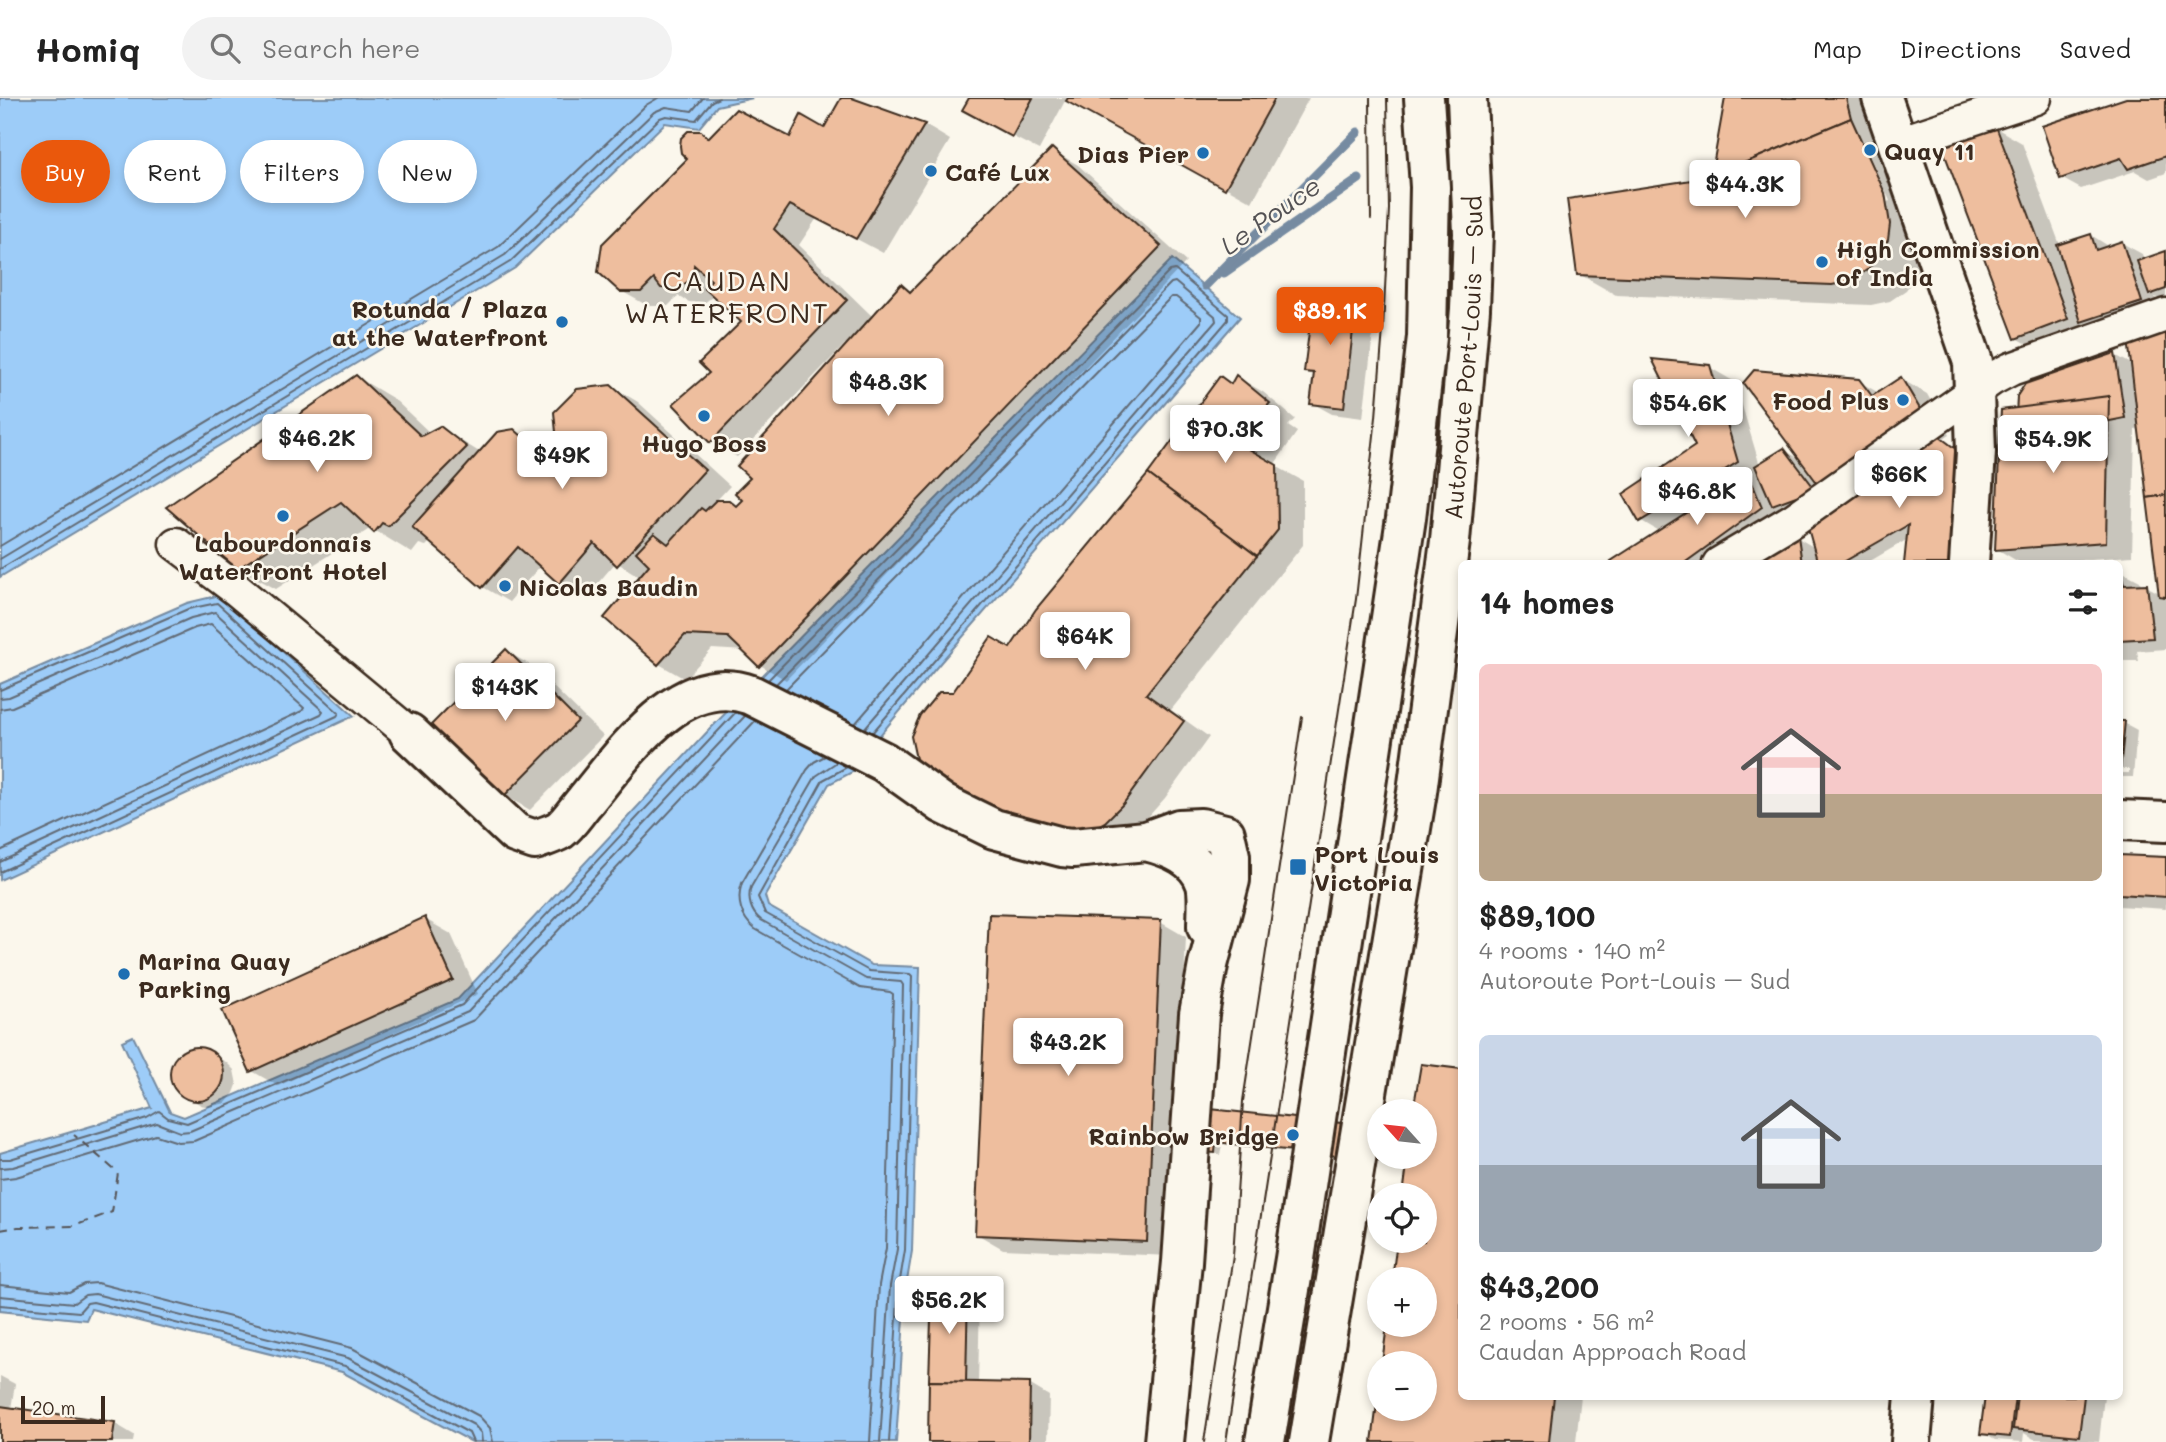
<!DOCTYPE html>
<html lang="en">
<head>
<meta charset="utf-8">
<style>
	:root { --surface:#fff; --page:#f2f2f2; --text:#222; --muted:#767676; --line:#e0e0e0; --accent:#ea580c }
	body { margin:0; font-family:Mali,sans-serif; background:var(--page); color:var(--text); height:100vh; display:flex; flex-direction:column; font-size:26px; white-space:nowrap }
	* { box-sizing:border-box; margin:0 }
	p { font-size:23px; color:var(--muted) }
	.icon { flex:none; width:38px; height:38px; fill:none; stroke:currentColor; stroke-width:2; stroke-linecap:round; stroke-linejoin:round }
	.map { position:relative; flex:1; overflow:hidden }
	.panel { position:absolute; left:1458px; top:462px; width:665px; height:840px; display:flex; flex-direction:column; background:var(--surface); border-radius:10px; box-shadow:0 4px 10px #0003 }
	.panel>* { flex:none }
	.guide { position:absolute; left:21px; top:42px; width:665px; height:63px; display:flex; gap:14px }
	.needle { width:46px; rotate:297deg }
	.buttons { position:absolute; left:1367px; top:1001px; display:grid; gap:14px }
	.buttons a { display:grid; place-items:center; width:70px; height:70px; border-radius:50%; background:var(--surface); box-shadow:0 4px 10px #0003; font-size:35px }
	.scale { position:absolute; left:21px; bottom:18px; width:84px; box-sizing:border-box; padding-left:7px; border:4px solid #3b2a1e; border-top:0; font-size:19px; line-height:24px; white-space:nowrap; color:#3b2a1e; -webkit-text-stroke:5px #fbf7ec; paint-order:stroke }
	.price { position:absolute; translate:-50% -60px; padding:0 16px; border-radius:7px; background:#fff; color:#222; font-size:23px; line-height:46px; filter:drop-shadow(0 2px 4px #0008) }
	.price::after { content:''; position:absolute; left:50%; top:42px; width:21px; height:16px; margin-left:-10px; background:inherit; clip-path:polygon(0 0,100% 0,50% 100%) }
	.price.selected { background:var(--accent); color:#fff }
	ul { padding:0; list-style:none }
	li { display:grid; align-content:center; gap:14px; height:371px; padding:0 21px }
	li span { display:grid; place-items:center; height:217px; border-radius:10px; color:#555 }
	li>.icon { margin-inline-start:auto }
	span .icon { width:126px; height:126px; fill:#fffc; stroke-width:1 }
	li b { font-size:30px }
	h2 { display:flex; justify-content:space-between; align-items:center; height:84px; padding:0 21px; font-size:30px }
	.pill { padding:0 24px; border-radius:32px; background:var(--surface); box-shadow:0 4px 10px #0003; font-size:24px; line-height:63px }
	.pill.selected { background:var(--accent); color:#fff }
	header { display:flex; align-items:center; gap:42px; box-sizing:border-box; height:98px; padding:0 35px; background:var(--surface); border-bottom:2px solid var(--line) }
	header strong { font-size:33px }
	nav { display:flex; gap:38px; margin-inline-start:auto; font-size:24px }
	.search { width:490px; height:63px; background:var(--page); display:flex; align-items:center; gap:18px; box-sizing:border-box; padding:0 24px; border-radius:38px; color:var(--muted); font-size:26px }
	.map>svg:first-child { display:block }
	.water { fill:#9dccf8; stroke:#768ba1; stroke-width:2 }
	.shadow { fill:#0003; fill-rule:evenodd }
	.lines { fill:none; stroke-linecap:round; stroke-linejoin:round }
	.shore { stroke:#626b75; stroke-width:2 }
	.stream { stroke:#768ba1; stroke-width:9 }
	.ferry { stroke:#545254; stroke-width:2; stroke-dasharray:9 7; stroke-linecap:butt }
	.building { fill:#eebe9e; stroke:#3b2a1e; stroke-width:2 }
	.street-casing { stroke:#3b2a1e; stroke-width:37 }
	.secondary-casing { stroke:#3b2a1e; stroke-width:44 }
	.primary-casing { stroke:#3b2a1e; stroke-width:44 }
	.highway-casing { stroke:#3b2a1e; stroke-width:44 }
	.street { stroke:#fbf7ec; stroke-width:32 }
	.secondary { stroke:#fbf7ec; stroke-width:38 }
	.primary { stroke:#fbf7ec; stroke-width:38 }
	.highway { stroke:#fbf7ec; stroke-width:38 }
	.tram { stroke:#3b2a1e; stroke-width:2 }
	.poi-dot { fill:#1f6fb2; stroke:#fbf7ec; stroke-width:2.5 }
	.labels { text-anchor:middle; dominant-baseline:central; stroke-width:5; stroke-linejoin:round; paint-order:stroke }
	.poi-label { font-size:24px; font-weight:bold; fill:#3b2a1e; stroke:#fbf7ec; text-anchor:start }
	.street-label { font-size:24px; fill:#3b2a1e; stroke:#fbf7ec }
	.water-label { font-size:26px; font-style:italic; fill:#545254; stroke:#fbf7ec }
	.quarter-label { font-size:28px; letter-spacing:2px; fill:#3b2a1e; stroke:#fbf7ec }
</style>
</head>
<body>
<header>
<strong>Homiq</strong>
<div class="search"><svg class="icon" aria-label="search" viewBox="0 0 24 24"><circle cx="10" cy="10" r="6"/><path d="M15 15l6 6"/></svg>Search here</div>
<nav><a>Map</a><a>Directions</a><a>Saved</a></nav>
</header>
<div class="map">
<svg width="2166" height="1344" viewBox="0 0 2166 1344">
	<rect width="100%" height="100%" fill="#fbf7ec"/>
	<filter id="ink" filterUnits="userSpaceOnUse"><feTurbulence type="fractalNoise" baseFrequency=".0143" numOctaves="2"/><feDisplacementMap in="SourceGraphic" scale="14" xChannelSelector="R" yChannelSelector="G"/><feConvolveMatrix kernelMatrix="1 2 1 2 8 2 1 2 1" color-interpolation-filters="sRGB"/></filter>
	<g filter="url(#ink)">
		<g class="water">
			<polygon points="0,0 753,0 717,8 699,30 665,25 515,170 0,479"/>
			<polygon points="1172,161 1240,219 941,564 875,643 860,670 829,686 765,798 768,808 872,867 920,869 912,1153 906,1189 896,1344 472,1344 342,1274 91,1211 86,1222 0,1213 0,1055 152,1010 122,943 133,938 170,1014 184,1019 458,901 709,632"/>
			<polygon points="220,497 354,618 0,782 0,586 187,505"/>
		</g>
		<g class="shadow">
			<polygon points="843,0 925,27 950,42 883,155 817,120 799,147 873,219 902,188 912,194 1052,52 1078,67 1186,164 786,582 760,567 745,553 712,551 685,581 659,566 606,520 640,479 616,464 586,499 560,484 541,467 509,504 483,489 431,443 426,448 419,446 412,455 371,430 276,491 238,470 357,279 394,301 430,335 440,330 481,355 514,333 541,348 553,359 611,288 638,304 730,388 715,404 729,403 738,409 745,402 752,380 848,248 845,246 737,359 711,344 676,306 712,275 744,224 715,197 704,205 689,204 678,198 668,208 648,208 621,193 690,61 700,34 711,40 791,41 824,32"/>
			<polygon points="971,0 1309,0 1252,104 1066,1 1039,52 990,27"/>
			<path d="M 1726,0 L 1867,0 L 1925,164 L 1906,192 L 1890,203 L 1871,207 L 1616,197 L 1579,176 L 1712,80 ZM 1863,50 L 1866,50 L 1890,103 L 1887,104 Z"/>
			<polygon points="2131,0 2166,0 2166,75 2149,81 2135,73 2081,91 2061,80"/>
			<polygon points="1996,30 2022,45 2060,147 2091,137 2110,149 2122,145 2142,156 2144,162 2166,154 2166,203 2155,199 2161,215 2042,255 2016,240"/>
			<polygon points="1357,200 1376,211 1363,320 1332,316 1312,305 1315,278 1306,273"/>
			<polygon points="2166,231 2166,551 2137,553 2139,563 2119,563 2119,472 2140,483 2141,488 2146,488 2161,496 2140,331 2135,332 2132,458 2022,466 1997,451 2018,312 2115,257 2133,267"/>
			<path d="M 1709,269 L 1735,284 L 1760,368 L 1784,352 L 1803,363 L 1858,283 L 1879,295 L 1901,281 L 1927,296 L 1950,337 L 1942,342 L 1973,364 L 1908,441 L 1865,466 L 1615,466 L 1660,434 L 1640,422 L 1697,349 ZM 1846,403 L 1815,450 L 1798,440 L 1764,455 Z"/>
			<polygon points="1237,279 1263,294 1295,321 1288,328 1297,334 1274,367 1303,383 1303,447 1171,612 1209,639 1165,700 1131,738 1110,750 954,595 1011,552"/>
			<polygon points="506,553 532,568 603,638 530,712 504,697"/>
			<polygon points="2124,625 2137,632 2133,679 2119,679 2119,675 2129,675 2129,671 2119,671"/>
			<polygon points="2119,758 2166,761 2166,811 2119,808"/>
			<polygon points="425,821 451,836 478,896 278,988 252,973"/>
			<polygon points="1160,824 1186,839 1172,1158 1003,1151 977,1136"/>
			<polygon points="200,951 226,964 234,972 237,987 234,995 226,1005 209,1009 201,1007 180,995 174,985 173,972 176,964 189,952"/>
			<polygon points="1422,968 1461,972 1461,1298 1581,1298 1576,1344 1374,1344 1379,1306 1379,1311 1424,1311 1424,1265 1384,1265 1389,1227 1424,1227 1424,1181 1395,1181 1400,1143 1424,1143 1424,1097 1406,1097 1409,1068 1222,1046 1220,1057 1207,1053 1212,1013 1379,1059 1424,1059 1424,1013 1416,1013"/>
			<polygon points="967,1194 980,1201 978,1286 1029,1286 1049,1298 1048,1344 930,1344"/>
			<polygon points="0,1278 15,1286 11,1311 114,1325 134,1337 133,1344 0,1344"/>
			<polygon points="1986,1298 2104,1298 2099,1344 2034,1341 2024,1335 2023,1344 1995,1342 1982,1335"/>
		</g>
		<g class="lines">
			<g class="shore">
				<polyline points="0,448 498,149 646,7 658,0"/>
				<polyline points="0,461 505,157 654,14 666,9 692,13 703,0"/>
				<polyline points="0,471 510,164 660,20 666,18 696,22 712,3 719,0"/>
				<polyline points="768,582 1170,173 1175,172 1228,217 1228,222 872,635"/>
				<polyline points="776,586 1171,185 1175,184 1215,218 1216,223 864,631"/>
				<polyline points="786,591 1171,199 1176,199 1201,219 1201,224 855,626"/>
				<polyline points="0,592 188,511 217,505 339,615 337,618 0,774"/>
				<polyline points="0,600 9,599 191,520 215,514 323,613 321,616 0,764"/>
				<polyline points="0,611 12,609 195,530 211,526 304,610 302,613 0,753"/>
				<path d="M 825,658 L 814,664 L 807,672 L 742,785 C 736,802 741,820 755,831 L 860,890 L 890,894 L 893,896 L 886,1150 L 879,1187 L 870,1344"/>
				<path d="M 837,664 L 816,678 L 751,789 C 747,801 751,815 761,822 L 866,881 L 901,884 L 903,887 L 897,1151 L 890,1188 L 880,1344"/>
				<polyline points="847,669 823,682 758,799 765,815 869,873 910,876 912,878 905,1152 899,1188 889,1344"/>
				<polyline points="0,1061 10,1061 147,1020 159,1013 168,1020 187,1025 462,907 735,615"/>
				<polyline points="0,1070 13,1069 157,1025 180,1034 190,1033 468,914 745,618"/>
				<polyline points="0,1081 16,1079 156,1037 178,1044 194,1043 474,922 755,623"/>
				<polyline points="0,1187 69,1194 84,1186 97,1185 352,1250 479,1318 490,1330 493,1344"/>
				<polyline points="0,1198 74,1205 85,1197 95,1196 348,1260 474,1327 481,1335 482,1344"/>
				<polyline points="0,1207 79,1214 87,1205 93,1204 345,1268 469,1335 473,1344"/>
			</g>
			<g class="stream">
				<polyline points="1224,175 1359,81"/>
				<polyline points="1205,188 1358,34"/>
			</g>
			<polyline class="ferry" points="0,1132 18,1129 74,1128 112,1114 118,1075 74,1037"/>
		</g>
		<g class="building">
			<polygon points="841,0 852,0 925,26 856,141 790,107 774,131 847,202 710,345 673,306 709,275 699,265 741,224 704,190 711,182 694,167 693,180 677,191 661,190 654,181 641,194 620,194 598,174 602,146 687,61 681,55 680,48 681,40 688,33 701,33 708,40 736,11 790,39 801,17 824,30"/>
			<polygon points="969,0 1033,0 1012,39 962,12"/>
			<polygon points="1068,0 1275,0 1225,91 1066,3"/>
			<polygon points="1725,0 1846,0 1851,20 1711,79"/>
			<polygon points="2126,0 2166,0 2166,58 2128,71 2121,60 2060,81 2042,28"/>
			<polygon points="1851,20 1885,95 1890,126 1888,142 1879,158 1868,171 1852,183 1832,187 1577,177 1567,101 1711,79"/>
			<polygon points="1996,28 2068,221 2015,241 1942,49"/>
			<polygon points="1052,50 1161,148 759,569 728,539 685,537 658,567 604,520 649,467 636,454 654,435 668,446 701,410 705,413 716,402 729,402 736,408 742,402 735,395 750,380 737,368 901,186 910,194"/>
			<polygon points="2091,136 2096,152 2122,143 2142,204 2081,224 2057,147"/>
			<polygon points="2166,153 2166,191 2149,197 2137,163"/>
			<polygon points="1314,193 1357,198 1344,310 1310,306 1314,275 1304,274"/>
			<polygon points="2166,229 2166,397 2147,400 2128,241"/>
			<polygon points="2115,255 2125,320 2020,341 2015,339 2017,298 2025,286"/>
			<polygon points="1652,261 1710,267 1738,364 1639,424 1623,396 1695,348"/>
			<polygon points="1754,272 1859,281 1872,298 1901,279 1926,321 1821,390 1743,285"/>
			<polygon points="356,277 421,338 440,328 467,349 388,428 382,425 374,435 341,404 237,471 166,409"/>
			<polygon points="1236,277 1270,305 1264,312 1272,318 1249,351 1277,367 1278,432 1257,458 1148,376 1220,278 1231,286"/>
			<polygon points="611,287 705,372 617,468 594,445 559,486 518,449 482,490 412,429 497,334 514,331 549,362 561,348 557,344 554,314 577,291"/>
			<polygon points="2109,298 2106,444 1995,452 2001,312"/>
			<polygon points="1936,336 1961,355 1952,466 1904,466 1908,427 1840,466 1818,466 1808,430"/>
			<polygon points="1784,350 1815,391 1772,407 1755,368"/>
			<polygon points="1748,375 1762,409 1683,466 1613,466 1611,463"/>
			<polygon points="1148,376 1257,458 1146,596 1184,623 1123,706 1105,724 1083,736 983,708 934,681 916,661 911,638 920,617 939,594 953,594 991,539 1010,550 1036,511"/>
			<polygon points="2166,397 2166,499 2159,498 2147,400"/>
			<polygon points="1798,438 1802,466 1745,466"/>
			<polygon points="2119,470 2124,487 2147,486 2153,540 2119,542"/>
			<polygon points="506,551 578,623 503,699 431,627"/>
			<polygon points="2119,623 2125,623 2120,673 2119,673"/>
			<polygon points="2119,757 2166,759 2166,799 2119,796"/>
			<polygon points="989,816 1161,822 1147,1144 975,1137"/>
			<polygon points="425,819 453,882 250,974 222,912"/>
			<circle cx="197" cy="976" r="27"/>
			<polygon points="1421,966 1461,971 1461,1298 1554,1298 1549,1344 1372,1344 1379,1290 1379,1311 1424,1311 1424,1265 1382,1265 1387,1227 1424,1227 1424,1181 1392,1181 1397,1143 1424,1143 1424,1097 1403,1097 1408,1059 1424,1059 1424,1013 1413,1013"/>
			<polygon points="1210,1011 1379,1029 1379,1059 1408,1059 1407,1066 1216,1044 1215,1055 1205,1054"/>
			<polygon points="932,1191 968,1192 966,1284 929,1283"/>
			<polygon points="929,1283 1030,1285 1029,1344 928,1344"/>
			<polygon points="1985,1298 2015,1298 2010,1339 1980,1336"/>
			<polygon points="2017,1298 2084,1298 2079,1338 2013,1331"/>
			<polygon points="0,1308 115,1324 112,1344 0,1344"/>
		</g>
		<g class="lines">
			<g class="street-casing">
				<g id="street">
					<polyline points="1899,45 2035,0"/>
					<polyline points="176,446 237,492 409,635"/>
					<polyline points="1719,466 1793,422 1992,281 2011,271 2166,217"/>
				</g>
			</g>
			<g class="secondary-casing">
				<g id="secondary">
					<path d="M 409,635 L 515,735 L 535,742 C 543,739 553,736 560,732 C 569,725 577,712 585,703 C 624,656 680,571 751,597 L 884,664 L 943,706 L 994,731 L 1062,749 L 1073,750 L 1146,743 L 1179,731 L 1201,730 L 1225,736 L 1230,758 L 1230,782 L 1208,867 L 1199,916 L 1182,1164 L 1164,1344"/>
					<polyline points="2119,722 2166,724"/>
					<path d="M 1146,743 C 1170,749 1198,759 1206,786 C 1209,798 1207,816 1207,829"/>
				</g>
			</g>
			<g class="primary-casing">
				<g id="primary">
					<polyline points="1882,0 1973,264 1976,354 1969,466"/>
					<polyline points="1911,1344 1915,1298"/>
				</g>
			</g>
			<g class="highway-casing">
				<g id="highway">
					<polyline points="1265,1344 1295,1161 1406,420 1427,239 1430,89 1424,0"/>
					<path id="s1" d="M 1309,1344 L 1417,694 L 1450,443 L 1470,211 L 1473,135 L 1467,0"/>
				</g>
			</g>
			<use href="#street" class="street"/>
			<use href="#secondary" class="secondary"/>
			<use href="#primary" class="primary"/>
			<use href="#highway" class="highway"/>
			<g class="tram">
				<polyline points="1370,0 1371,121"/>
				<polyline points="1204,1344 1233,1158 1243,1003 1302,619"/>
				<polyline points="1226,1344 1356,501 1376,319 1383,231 1389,111 1387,0"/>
			</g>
		</g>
	</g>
	<g class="poi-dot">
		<circle cx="1870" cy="52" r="7"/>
		<circle cx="1203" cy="55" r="7"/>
		<circle cx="931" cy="73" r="7"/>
		<circle cx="1822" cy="164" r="7"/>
		<circle cx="562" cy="224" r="7"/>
		<circle cx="1903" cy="302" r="7"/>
		<circle cx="704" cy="318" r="7"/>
		<circle cx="283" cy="418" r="7"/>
		<circle cx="505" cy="488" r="7"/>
		<rect x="1289" y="760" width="18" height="18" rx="3.5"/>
		<circle cx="124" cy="876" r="7"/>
		<circle cx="1293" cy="1037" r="7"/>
	</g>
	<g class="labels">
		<g class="poi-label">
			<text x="1884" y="52">Quay 11</text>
			<text x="1189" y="55" text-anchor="end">Dias Pier</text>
			<text x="945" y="73">Café Lux</text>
			<text x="1836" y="150">High Commission<tspan x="1836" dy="28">of India</tspan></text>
			<text x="548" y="210" text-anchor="end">Rotunda / Plaza<tspan x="548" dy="28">at the Waterfront</tspan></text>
			<text x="1889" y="302" text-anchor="end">Food Plus</text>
			<text x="704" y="344" text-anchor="middle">Hugo Boss</text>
			<text x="283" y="444" text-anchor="middle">Labourdonnais<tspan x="283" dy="28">Waterfront Hotel</tspan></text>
			<text x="519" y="488">Nicolas Baudin</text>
			<text x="1314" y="755">Port Louis<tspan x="1314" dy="28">Victoria</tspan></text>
			<text x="138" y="862">Marina Quay<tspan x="138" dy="28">Parking</tspan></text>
			<text x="1279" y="1037" text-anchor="end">Rainbow Bridge</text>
		</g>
		<g class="street-label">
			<text stroke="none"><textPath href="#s1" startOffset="1096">Autoroute Port-Louis – Sud</textPath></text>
		</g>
		<g class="water-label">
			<text transform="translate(1270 117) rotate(-35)">Le Pouce</text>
		</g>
		<g class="quarter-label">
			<text x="727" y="182">CAUDAN<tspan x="727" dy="32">WATERFRONT</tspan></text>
		</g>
	</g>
</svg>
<div class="buttons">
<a><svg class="needle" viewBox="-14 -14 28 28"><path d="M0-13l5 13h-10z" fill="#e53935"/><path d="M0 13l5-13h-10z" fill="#767676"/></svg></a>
<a><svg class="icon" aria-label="locate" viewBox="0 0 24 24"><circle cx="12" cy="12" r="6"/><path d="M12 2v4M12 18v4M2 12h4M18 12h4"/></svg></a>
<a>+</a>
<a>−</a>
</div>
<div class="scale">20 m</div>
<b class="price" style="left:1745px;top:122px">$44.3K</b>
<b class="price selected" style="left:1330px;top:249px">$89.1K</b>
<b class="price" style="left:888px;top:320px">$48.3K</b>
<b class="price" style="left:1688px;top:341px">$54.6K</b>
<b class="price" style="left:1225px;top:367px">$70.3K</b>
<b class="price" style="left:317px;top:376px">$46.2K</b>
<b class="price" style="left:2053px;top:377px">$54.9K</b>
<b class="price" style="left:562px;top:393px">$49K</b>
<b class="price" style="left:1899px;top:412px">$66K</b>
<b class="price" style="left:1697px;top:429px">$46.8K</b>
<b class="price" style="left:1085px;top:574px">$64K</b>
<b class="price" style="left:505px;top:625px">$143K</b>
<b class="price" style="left:1068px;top:980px">$43.2K</b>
<b class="price" style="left:949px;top:1238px">$56.2K</b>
<div class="guide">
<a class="pill selected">Buy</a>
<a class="pill">Rent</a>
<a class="pill">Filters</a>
<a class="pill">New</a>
</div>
<section class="panel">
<h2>14 homes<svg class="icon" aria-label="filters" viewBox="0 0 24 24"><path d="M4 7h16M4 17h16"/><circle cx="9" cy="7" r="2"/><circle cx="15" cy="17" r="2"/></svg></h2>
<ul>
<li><span style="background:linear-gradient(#f6c9c9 60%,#b9a48a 0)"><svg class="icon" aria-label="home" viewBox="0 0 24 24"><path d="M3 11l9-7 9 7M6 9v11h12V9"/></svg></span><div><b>$89,100</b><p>4 rooms · 140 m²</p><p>Autoroute Port-Louis – Sud</p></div></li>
<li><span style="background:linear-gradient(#c9d6e8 60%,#9aa5b1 0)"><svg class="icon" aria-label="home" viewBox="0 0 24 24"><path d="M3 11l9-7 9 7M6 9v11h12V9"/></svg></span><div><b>$43,200</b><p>2 rooms · 56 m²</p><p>Caudan Approach Road</p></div></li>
</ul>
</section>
</div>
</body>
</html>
